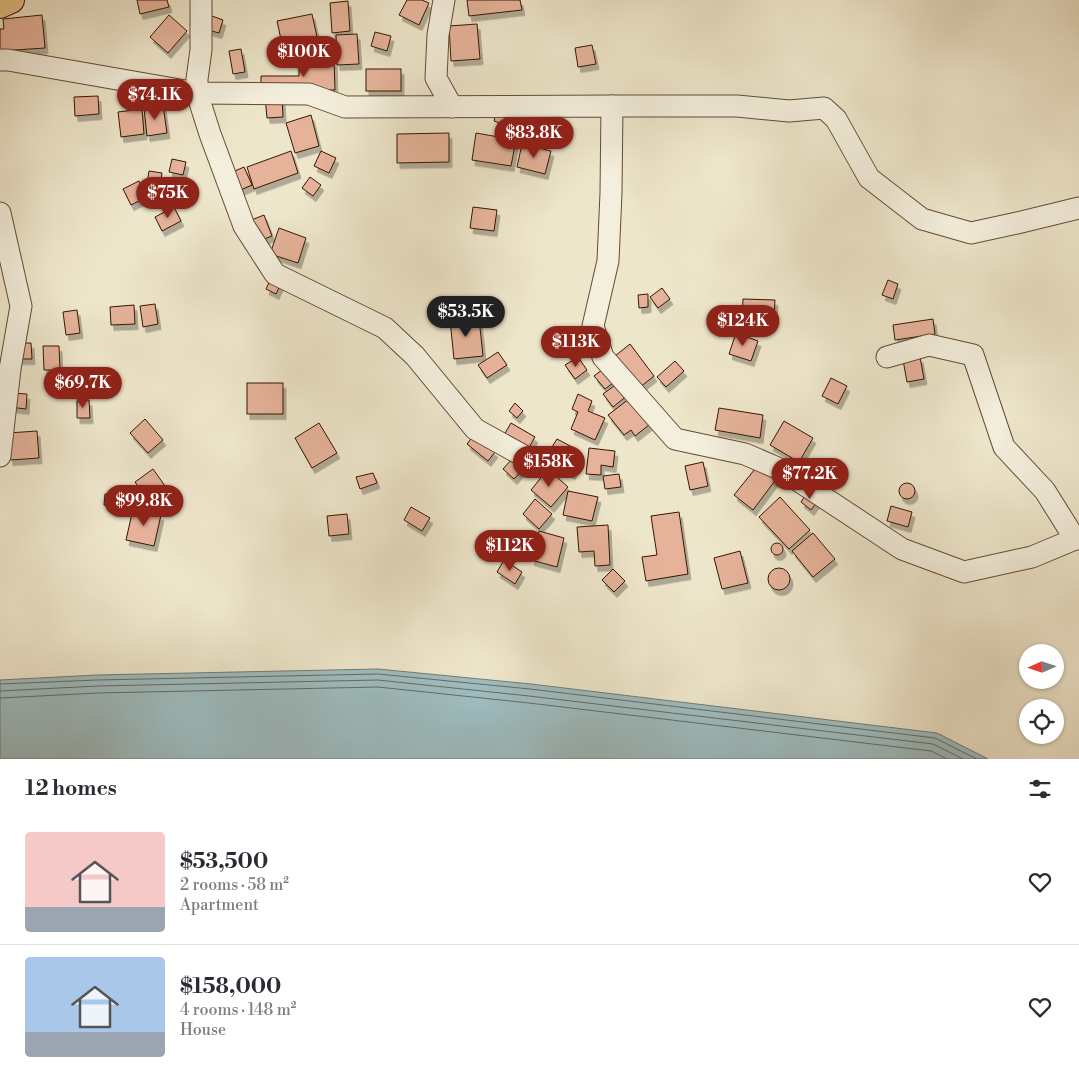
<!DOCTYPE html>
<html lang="en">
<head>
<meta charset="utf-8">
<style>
	:root { --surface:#fff; --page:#f7f7f7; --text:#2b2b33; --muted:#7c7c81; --line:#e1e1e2; --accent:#8f2418 }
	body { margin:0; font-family:"Libre Bodoni",serif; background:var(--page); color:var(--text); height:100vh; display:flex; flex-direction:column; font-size:19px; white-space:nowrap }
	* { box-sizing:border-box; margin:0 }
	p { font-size:16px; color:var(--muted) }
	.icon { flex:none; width:28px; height:28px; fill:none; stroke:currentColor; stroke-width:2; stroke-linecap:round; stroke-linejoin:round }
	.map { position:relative; height:759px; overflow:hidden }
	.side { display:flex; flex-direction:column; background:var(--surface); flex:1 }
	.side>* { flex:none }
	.needle { width:32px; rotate:267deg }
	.tools { position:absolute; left:1019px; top:644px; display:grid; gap:10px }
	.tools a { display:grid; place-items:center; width:45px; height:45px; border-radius:50%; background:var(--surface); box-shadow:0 1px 4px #0004; font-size:25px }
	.price { position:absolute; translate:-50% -42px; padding:0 11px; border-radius:18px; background:var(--accent); color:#fff; font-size:16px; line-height:32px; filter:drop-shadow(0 1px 2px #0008) }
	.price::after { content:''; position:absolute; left:50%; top:30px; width:15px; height:11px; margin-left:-8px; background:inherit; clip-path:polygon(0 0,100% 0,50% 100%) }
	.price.current { background:#222; color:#fff }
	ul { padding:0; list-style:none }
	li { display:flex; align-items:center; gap:15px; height:125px; padding:0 25px }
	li+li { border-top:1px solid var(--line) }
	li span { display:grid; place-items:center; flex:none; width:140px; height:100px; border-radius:5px; color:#555 }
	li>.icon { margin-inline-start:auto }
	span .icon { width:60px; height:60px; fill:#fffc; stroke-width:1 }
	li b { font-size:21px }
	h2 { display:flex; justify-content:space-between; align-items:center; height:60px; padding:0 25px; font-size:21px }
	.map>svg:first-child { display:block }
	.water { fill:#9ebdc1; stroke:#737b74 }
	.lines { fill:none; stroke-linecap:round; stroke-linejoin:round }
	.shore { stroke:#686a60; stroke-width:1 }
	.building { fill:#e6b39a; stroke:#331700; filter:url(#shadow) }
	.minor-casing { stroke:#624b33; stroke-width:23 }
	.major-casing { stroke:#331700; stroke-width:28 }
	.minor { stroke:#f4efdd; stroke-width:21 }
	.major { stroke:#e7c386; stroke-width:26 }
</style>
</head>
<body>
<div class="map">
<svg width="1079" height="759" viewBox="0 0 1079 759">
	<defs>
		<filter id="shadow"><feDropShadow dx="3" dy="5.5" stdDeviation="0" flood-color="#0004"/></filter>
	</defs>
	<rect width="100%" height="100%" fill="#eee6cb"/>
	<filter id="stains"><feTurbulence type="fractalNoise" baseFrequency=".004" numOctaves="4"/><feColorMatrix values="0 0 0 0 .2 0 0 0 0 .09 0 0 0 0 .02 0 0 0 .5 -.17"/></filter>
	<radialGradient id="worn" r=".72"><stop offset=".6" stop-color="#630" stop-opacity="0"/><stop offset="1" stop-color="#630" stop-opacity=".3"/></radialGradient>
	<polygon class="water" points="378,669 531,684 937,733 988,759 0,759 0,680 97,675"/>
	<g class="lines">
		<g class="shore">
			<polyline points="0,684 97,680 378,674 530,689 935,738 977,759"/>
			<polyline points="0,691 98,686 378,680 529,696 933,744 963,759"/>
			<polyline points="0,698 98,693 378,687 529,703 931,751 947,759"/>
		</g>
	</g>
	<g class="building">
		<polygon points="137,0 167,0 169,7 140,14"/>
		<polygon points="407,0 422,0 429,3 419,25 399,15"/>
		<polygon points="467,0 520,0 522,10 469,16"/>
		<polygon points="348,1 350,31 332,33 330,3"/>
		<polygon points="312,14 317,37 282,44 277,21"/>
		<polygon points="42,15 45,48 0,51 0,29 4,29 3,19"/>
		<polygon points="169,15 187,31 168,53 150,37"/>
		<polygon points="212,16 223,20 219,33 208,30"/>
		<polygon points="477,24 480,59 451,61 449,26"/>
		<polygon points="375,32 391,36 387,51 371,46"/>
		<polygon points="357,34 359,64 337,65 336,35"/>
		<polygon points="592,45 596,64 578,67 575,48"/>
		<polygon points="241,49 245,72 233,74 229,51"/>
		<polygon points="334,61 335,90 261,90 261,76 299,76 299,62"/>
		<rect x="366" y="69" width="35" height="22"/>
		<polygon points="98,96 99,114 75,116 74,97"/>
		<polygon points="265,97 282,97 283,117 267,118"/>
		<polygon points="163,105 167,133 147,136 144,108"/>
		<polygon points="142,109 144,134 121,137 118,112"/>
		<polygon points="497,109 517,116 514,128 494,121"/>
		<polygon points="547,114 560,116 558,133 544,131"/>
		<polygon points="311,115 319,146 295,153 286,123"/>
		<polygon points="449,133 449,162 397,163 397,134"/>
		<polygon points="476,133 516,140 511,166 472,160"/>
		<polygon points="522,144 551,151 545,174 517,167"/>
		<polygon points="291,151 298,173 254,189 247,167"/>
		<polygon points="321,151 336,158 329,173 314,166"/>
		<polygon points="172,159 186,162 183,175 169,172"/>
		<polygon points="244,167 252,185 236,192 228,174"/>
		<polygon points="149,171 162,173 159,193 146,191"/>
		<polygon points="310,177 321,185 313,196 302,188"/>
		<polygon points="139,181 147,197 131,205 123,189"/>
		<polygon points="174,207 181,221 162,231 155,217"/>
		<polygon points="473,207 497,210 494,231 470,228"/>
		<polygon points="264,215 272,236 257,242 249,221"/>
		<polygon points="279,228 306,238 298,263 270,254"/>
		<polygon points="271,278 281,283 276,294 266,289"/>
		<polygon points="888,280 898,284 893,299 882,295"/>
		<polygon points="662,288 670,299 658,308 650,297"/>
		<polygon points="648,294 648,307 639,308 638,295"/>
		<polygon points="743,299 775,300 774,320 742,319"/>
		<polygon points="155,304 158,324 143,327 140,306"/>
		<polygon points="134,305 135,324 111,325 110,307"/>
		<polygon points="77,310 80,333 66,335 63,312"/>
		<polygon points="479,318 483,356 454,359 450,320"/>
		<polygon points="933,319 935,334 895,340 893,325"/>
		<polygon points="736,333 758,341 751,361 729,354"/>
		<polygon points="18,343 31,343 32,359 18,359"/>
		<polygon points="630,344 654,376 639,388 615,356"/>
		<polygon points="43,346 59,346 60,370 44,370"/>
		<polygon points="498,352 507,365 487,378 478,365"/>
		<polygon points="578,357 587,370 575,379 565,365"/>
		<polygon points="920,357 924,379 907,382 903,360"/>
		<polygon points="675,361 684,371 666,387 657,377"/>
		<polygon points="607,366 617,380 605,389 594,376"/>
		<polygon points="831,378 847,386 838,404 822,396"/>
		<rect x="247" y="383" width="36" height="31"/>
		<polygon points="618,383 628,395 613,407 603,394"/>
		<polygon points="11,393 27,394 26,409 10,407"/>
		<polygon points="578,394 592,401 588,411 605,418 595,440 571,429 578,412 572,409"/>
		<polygon points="629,399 649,425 635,436 631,430 624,435 608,415"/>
		<polygon points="89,400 90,418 77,418 77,401"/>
		<polygon points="515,403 523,411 517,418 509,411"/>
		<polygon points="719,408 763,415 760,438 715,430"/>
		<polygon points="145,419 163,440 148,453 130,433"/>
		<polygon points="784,421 813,438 799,462 770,445"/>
		<polygon points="319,423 337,453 312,468 295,438"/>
		<polygon points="511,423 535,437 528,449 504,435"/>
		<polygon points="37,431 39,458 10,460 8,433"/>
		<polygon points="473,436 495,452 488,461 467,444"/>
		<polygon points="557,439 574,448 571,454 581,460 572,474 545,458"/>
		<polygon points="589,448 615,451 613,467 601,465 601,475 586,474"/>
		<polygon points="512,459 523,469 514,479 503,469"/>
		<polygon points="703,462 708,486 690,490 685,466"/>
		<polygon points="759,464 777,478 753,510 734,495"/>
		<polygon points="153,469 170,493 152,506 135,482"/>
		<polygon points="548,469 568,487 551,507 531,490"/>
		<polygon points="373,473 377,483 360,489 356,477"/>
		<polygon points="619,474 621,487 605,489 603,476"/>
		<circle cx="907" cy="491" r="8"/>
		<polygon points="809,490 820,498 811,510 801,502"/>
		<polygon points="568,491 598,497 592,521 563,515"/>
		<polygon points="105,494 120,495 118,507 104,505"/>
		<polygon points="780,497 810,530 789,549 759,517"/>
		<polygon points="535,499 552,514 539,529 523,514"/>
		<polygon points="891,506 912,512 908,527 887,521"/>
		<polygon points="411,507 430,518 422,531 404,520"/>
		<polygon points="133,509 161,515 154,546 126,540"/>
		<polygon points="679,512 688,574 646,581 642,557 657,555 651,516"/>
		<polygon points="347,514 349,534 329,536 327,516"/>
		<polygon points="608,525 610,565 595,566 594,551 579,552 577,527"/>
		<polygon points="539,531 564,538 557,567 531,560"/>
		<polygon points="813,533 835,559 813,577 792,551"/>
		<circle cx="777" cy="549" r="6"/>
		<polygon points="740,551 748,583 722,589 714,558"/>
		<polygon points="504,560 522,572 515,584 497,572"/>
		<circle cx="779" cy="579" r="11"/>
		<polygon points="613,569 625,581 614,592 602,580"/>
	</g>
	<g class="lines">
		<g class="minor-casing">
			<g id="minor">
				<polyline points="201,0 201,50 197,79 197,93 210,134 244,226 275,274 385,328 415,356 475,429 531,460"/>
				<polyline points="444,0 438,35 436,78 452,107"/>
				<polyline points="0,60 8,60 197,93 309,94 345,107 612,106 611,193 608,261 593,326 603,357 675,439 745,454 782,470 902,549 964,572 1032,557 1075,539 1079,539"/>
				<polyline points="612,106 737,106 789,111 824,108 836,119 869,178 922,219 971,233 1017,223 1079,208"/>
				<polyline points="0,213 21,306 10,369 0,456"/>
				<polyline points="887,357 929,345 973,355 1004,447 1045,491 1075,539"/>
			</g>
		</g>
		<g class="major-casing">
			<polyline id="major" points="0,5 11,0"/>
		</g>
		<use href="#minor" class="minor"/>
		<use href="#major" class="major"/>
	</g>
	<rect width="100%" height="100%" filter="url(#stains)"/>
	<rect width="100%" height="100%" fill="url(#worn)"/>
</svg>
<div class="tools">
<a><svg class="needle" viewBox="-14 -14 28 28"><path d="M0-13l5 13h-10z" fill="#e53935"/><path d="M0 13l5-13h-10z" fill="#7c7c81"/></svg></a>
<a><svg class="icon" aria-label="locate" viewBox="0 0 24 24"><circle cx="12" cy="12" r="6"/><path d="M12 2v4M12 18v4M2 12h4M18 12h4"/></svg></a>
</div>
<b class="price" style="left:304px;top:78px">$100K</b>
<b class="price" style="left:155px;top:121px">$74.1K</b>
<b class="price" style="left:534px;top:159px">$83.8K</b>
<b class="price" style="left:168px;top:219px">$75K</b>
<b class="price current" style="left:466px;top:338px">$53.5K</b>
<b class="price" style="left:743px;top:347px">$124K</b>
<b class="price" style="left:576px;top:368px">$113K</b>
<b class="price" style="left:83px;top:409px">$69.7K</b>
<b class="price" style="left:549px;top:488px">$158K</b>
<b class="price" style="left:810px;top:500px">$77.2K</b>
<b class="price" style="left:144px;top:527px">$99.8K</b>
<b class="price" style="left:510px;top:572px">$112K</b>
</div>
<section class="side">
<h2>12 homes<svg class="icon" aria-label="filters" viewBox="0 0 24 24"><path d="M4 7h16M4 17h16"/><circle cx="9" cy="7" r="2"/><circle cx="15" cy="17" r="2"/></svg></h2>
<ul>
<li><span style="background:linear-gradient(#f6c9c9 75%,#9aa5b1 0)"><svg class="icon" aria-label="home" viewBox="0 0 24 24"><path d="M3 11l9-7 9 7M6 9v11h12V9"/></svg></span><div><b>$53,500</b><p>2 rooms · 58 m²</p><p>Apartment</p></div><svg class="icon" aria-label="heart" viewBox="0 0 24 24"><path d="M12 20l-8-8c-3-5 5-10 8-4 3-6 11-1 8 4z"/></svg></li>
<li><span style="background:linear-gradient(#a9c7e8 75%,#9aa5b1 0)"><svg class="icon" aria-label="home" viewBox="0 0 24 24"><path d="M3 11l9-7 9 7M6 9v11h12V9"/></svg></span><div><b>$158,000</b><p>4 rooms · 148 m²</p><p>House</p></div><svg class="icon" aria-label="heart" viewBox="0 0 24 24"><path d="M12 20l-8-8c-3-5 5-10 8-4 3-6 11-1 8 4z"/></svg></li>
</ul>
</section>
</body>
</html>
